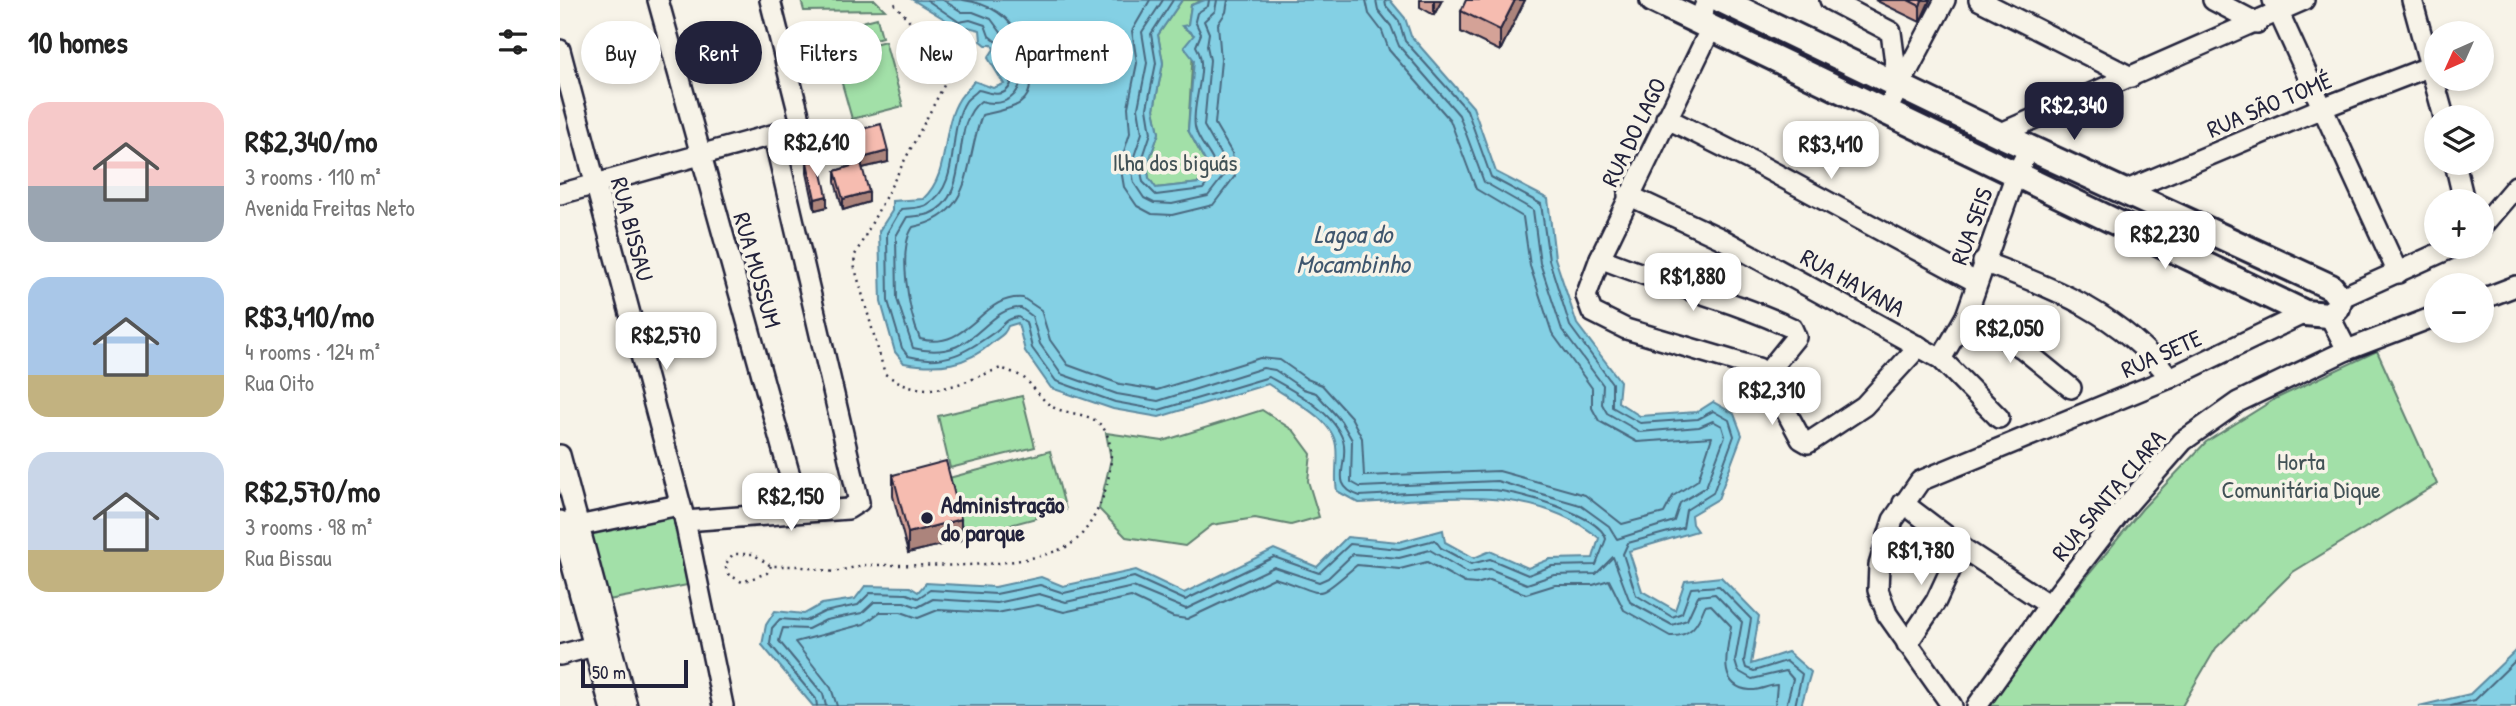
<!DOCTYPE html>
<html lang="en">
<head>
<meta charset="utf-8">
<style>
	:root { --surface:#fff; --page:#f2f2f2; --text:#222; --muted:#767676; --accent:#22223b }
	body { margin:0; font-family:"Patrick Hand",sans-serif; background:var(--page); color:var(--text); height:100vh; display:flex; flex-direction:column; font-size:26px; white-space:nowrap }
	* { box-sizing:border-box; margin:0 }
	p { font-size:23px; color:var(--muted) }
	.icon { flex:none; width:38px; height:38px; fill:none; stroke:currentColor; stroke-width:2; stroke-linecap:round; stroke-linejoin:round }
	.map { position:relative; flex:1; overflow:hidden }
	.sheet { display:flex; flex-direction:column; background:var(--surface); width:560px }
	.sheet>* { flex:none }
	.top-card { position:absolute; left:21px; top:21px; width:665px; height:63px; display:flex; gap:14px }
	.needle { width:46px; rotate:225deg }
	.controls { position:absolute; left:1864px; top:21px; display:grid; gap:14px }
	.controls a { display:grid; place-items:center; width:70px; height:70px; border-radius:50%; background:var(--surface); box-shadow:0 4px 10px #0003; font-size:35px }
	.scale { position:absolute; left:21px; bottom:18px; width:107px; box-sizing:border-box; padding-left:7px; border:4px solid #22223b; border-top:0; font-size:19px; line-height:24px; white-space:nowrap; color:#22223b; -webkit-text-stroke:5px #f7f3e8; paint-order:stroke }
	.price { position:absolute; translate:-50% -60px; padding:0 16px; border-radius:14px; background:#fff; color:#222; font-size:23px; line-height:46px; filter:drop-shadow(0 2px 4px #0008) }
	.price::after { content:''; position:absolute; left:50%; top:42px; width:21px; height:16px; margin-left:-10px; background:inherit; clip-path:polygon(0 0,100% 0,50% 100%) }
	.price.on { background:var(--accent); color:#fff }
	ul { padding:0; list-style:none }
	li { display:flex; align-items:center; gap:21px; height:175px; padding:0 28px }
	li span { display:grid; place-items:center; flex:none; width:196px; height:140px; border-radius:21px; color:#555 }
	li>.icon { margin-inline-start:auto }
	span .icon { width:84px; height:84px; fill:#fffc; stroke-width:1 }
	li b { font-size:30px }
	h2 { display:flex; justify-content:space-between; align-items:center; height:84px; padding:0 28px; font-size:30px }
	.tag { padding:0 24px; border-radius:32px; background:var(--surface); box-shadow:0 4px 10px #0003; font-size:24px; line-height:63px }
	.tag.on { background:var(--accent); color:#fff }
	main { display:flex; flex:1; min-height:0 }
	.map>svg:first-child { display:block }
	.green { fill:#a2e0a8; stroke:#628172; stroke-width:2 }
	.water { fill:#84d0e4; stroke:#5d8aa0; stroke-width:2 }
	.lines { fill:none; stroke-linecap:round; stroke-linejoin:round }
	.shore { stroke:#49687f; stroke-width:2 }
	.minor-casing { stroke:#22223b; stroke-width:24 }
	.major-casing { stroke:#22223b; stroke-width:30 }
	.path { stroke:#22223b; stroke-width:2.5; stroke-dasharray:2 5; stroke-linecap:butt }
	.minor { stroke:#f7f3e8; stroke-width:19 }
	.major { stroke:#f7f3e8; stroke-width:24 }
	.wall { fill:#d4a297; stroke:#22223b; stroke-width:2 }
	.shaded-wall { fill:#ac847b; stroke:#22223b; stroke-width:2 }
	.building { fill:#f6bcb0; stroke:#22223b; stroke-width:2 }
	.poi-dot { fill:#22223b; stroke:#f7f3e8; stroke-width:2.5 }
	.labels { text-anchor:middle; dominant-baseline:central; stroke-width:7; stroke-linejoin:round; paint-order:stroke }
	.street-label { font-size:24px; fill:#22223b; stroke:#f7f3e8 }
	.park-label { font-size:24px; fill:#425256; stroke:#f7f3e8 }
	.poi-label { font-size:24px; font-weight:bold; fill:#22223b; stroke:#f7f3e8; text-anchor:start }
	.water-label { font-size:26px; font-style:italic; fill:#3f566e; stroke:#f7f3e8 }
</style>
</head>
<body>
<main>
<section class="sheet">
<h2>10 homes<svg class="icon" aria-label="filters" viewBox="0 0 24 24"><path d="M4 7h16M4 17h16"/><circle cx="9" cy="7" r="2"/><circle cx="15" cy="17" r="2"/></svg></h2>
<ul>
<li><span style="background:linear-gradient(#f6c9c9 60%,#9aa5b1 0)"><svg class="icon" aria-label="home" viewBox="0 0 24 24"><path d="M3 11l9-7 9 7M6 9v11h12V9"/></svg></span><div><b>R$2,340/mo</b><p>3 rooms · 110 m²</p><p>Avenida Freitas Neto</p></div></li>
<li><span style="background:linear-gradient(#a9c7e8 70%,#c2b280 0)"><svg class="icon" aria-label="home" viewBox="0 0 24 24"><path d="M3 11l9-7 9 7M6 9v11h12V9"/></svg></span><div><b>R$3,410/mo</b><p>4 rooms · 124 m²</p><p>Rua Oito</p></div></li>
<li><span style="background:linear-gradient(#c9d6e8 70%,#c2b280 0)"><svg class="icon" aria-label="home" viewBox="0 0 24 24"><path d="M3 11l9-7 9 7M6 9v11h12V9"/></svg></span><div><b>R$2,570/mo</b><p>3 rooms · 98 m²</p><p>Rua Bissau</p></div></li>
</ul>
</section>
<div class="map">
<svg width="1956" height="706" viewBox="0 0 1956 706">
	<rect width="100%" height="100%" fill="#f7f3e8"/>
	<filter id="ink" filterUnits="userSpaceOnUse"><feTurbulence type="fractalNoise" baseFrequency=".0143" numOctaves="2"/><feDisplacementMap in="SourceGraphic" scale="14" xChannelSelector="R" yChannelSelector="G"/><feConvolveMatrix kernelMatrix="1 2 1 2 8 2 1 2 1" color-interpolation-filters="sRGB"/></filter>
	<g filter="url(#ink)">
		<g class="green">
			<polygon points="241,0 315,0 325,10 244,11"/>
			<polygon points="622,0 645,0 631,5 628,25 623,27 634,35 628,130 650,170 640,183 596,188 589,178 587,166 599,133 594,109 603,63 598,35"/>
			<polygon points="317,18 322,37 288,46 283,27"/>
			<polygon points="325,41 343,106 292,119 274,55"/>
			<polygon points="1817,351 1877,484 1733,572 1656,648 1622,706 1429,706 1490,622 1582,509 1646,442 1715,399"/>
			<polygon points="462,396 475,447 390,468 378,416"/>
			<polygon points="702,410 734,431 751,454 748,481 759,517 731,525 695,518 652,525 625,546 566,537 539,509 551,459 546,433 603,441"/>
			<polygon points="490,451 506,510 405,537 389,478"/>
			<polygon points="119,505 138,583 43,601 18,526"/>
		</g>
		<g class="water">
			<path d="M 353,0 L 622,0 L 598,35 L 603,63 L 594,109 L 599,133 L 587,166 L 589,178 L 596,188 L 640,183 L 650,170 L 628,130 L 634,60 L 624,47 L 634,35 L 622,26 L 628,25 L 631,5 L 645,0 L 830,0 L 845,18 L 851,36 L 913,107 L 936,172 L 988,199 L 995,258 L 1017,324 L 1060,381 L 1058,402 L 1080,416 L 1137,412 L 1153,402 L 1174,414 L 1182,435 L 1158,499 L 1131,515 L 1132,524 L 1137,531 L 1069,551 L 1082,591 L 1115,610 L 1125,581 L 1161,577 L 1199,616 L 1191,664 L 1228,652 L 1251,672 L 1241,706 L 253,706 L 202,645 L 206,625 L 215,611 L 244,614 L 262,604 L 295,599 L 305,586 L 350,587 L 358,592 L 366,583 L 435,587 L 481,577 L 503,586 L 576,570 L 624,593 L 714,549 L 757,567 L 787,537 L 839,542 L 883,530 L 885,542 L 914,558 L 930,551 L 968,568 L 990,559 L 1033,558 L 1039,538 C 973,483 878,499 799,503 L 777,491 C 774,476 778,461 776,446 C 773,418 728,398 708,384 L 599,417 L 553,409 L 491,388 L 465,351 L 458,323 L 448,326 C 445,335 440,336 433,342 C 406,366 379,369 344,363 L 335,352 L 321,302 L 319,231 L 332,211 L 332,201 L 363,199 C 392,172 379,130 400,98 C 404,92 410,88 414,81 L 433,88 L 444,84 L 428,58 L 434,49 L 432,45 L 426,45 L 421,41 L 420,30 L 408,27 L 392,36 L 391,23 Z"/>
			<polygon points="1956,650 1956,706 1859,706 1910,694"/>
		</g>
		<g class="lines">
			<g class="shore">
				<path d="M 383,0 L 402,12 L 413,12 L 431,19 L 448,42 L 448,58 L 457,72 L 460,84 C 455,102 437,106 421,101 C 387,126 415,195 369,214 C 363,216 354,216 347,217 L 336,236 L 337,299 L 353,348 C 416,364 423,307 461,308 L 472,316 L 480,344 L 501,374 L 557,394 L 598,401 L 703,368 L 715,370 L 743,389 L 756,393 L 781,421 L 792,440 L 791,482 L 800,487 L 937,481 L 1020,505 L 1049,526 L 1057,539 L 1114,521 L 1120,503 L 1146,487 L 1165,436 L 1162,426 L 1153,421 L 1139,427 L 1080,432 L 1047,413 L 1042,404 L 1043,385 L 1002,330 L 980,263 L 973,210 L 924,182 L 899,115 L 839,46 L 831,26 L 818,10 L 816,0"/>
				<path d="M 403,0 C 427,3 453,16 460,42 C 461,47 459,54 460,58 C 462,63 467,67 468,72 C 479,107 444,110 422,115 C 404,162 415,215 353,227 C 337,250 349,313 360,339 C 409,352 421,294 463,298 L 481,310 L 490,340 L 508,365 L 560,384 L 597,390 L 700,358 L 720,360 L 747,379 L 762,385 L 791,417 L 802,438 L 804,476 L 939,471 L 1025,495 L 1062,524 L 1104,513 L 1113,496 L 1138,480 L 1152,437 L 1077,442 L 1039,421 L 1032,408 L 1032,388 L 992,333 L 970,266 L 963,217 L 916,189 L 890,120 L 829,50 L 822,31 L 809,14 L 806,0"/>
				<polyline points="590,0 572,31 577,63 568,107 570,133 560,164 564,187 577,206 592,214 612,215 653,205 675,176 672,153 655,124 661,60 658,24 666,12 668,0"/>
				<polyline points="603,0 582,32 587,63 578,108 582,133 571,165 574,183 584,198 594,203 612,204 648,196 665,174 662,157 644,126 650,60 647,46 649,33 644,21 655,11 657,0"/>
				<path d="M 613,0 L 591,34 L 596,63 L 587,108 L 591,133 L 580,166 L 583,182 L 596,195 L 643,189 L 656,172 C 655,155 638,144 635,127 C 631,101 650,69 636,46 L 641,34 L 635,21 L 637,13 L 648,6 L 649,0"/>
				<polyline points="825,0 826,6 839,21 845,41 907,110 931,177 981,204 989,260 1010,326 1052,383 1052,407 1080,423 1138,419 1153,411 1169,420 1174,436 1153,493 1126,510 1123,528 1068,543 1063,554 1076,595 1112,617 1122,613 1131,588 1159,586 1191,619 1184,661 1186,668 1194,671 1226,661 1242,674 1235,706"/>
				<path d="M 257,706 L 256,699 L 210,644 L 212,628 L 220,619 L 246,621 L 264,612 L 298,605 L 310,593 L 347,594 L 358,598 L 370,590 L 436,594 L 480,585 L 504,593 L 574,577 L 625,600 L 714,557 L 759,573 L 790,544 L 839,549 L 875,540 L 881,548 L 911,564 L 930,559 L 968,575 L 992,566 L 1036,565 L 1046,539 C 1041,515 954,490 930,490 C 887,489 843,494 800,496 C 767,485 790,464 783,440 C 773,411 734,391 709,377 L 599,410 L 555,402 L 496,381 L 472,348 L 466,322 L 458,317 C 445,319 445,324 436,331 C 407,352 385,366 348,356 L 342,348 L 328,301 L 327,233 L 341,209 C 349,208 361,209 368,204 C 402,184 386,131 406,101 C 409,97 415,94 418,90 C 430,92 444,100 451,84 L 438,59 L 440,45 L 429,36 L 425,25 L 410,20 L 399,22 L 367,0"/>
				<polyline points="266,706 263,694 219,641 223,628 248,629 266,620 302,613 314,602 344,602 358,607 373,599 437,603 479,594 506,602 573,587 626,609 714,567 759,582 768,578 793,554 839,558 870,550 908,573 930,569 967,584 994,575 1036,574 1053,557 1070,602 1112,625 1127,620 1138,596 1155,594 1182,622 1175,661 1178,671 1192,679 1226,671 1233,679 1226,706"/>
				<path d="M 277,706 L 271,688 L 235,642 L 304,624 L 320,612 L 341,612 L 358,618 L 378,610 L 437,613 L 478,605 L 504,612 L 571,597 L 613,617 L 627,619 L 714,578 C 769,593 750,605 797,565 L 840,569 L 867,562 L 905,583 L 916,584 L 930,580 L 966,594 L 995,585 L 1033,585 L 1049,580 L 1064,610 L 1110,636 C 1131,637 1138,624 1145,606 L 1151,605 L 1171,626 C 1168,648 1155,687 1190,690 C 1200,691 1208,685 1217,685 L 1215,706"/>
				<polyline points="1891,706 1915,700 1956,660"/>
			</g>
			<g class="minor-casing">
				<g id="minor">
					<polyline points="98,0 240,512"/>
					<polyline points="1270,0 1331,32 1338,86"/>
					<polyline points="1419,0 1571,77"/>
					<polyline points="1653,0 1697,23"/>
					<polyline points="1713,0 1838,273"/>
					<polyline points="1852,0 1884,117"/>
					<polyline points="1139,22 1147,0"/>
					<polyline points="1151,28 1040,258 1026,296 1032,312 1066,329 1198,368 1206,374 1241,439 1248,443 1304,406 1359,346"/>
					<polyline points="0,50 125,521 163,706"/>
					<polyline points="1327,110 1385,0"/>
					<polyline points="1106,118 1194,162 1416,282"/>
					<polyline points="1439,134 1744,0"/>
					<polyline points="1895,163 1904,201"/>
					<polyline points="1567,190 1762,108 1871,66"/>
					<polyline points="0,194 237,128 240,119 210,0"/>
					<polyline points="1068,195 1162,239 1381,359 1439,418"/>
					<polyline points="1922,226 1956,186"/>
					<path d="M 1040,258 C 1103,284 1170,299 1232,328 L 1236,337 L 1206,374"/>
					<path d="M 1423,262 C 1495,288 1562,315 1610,378"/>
					<polyline points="1780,298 1893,247"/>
					<polyline points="1922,299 1956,286"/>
					<polyline points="1769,315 1787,350"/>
					<polyline points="1406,316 1462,348 1511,388"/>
					<polyline points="1381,359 1406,316 1456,174 1470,147"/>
					<polyline points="0,455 67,706"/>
					<polyline points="1343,503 1401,547 1489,605"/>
					<polyline points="0,521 50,706"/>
					<polyline points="125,521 288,509 299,502 214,137"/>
					<polyline points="18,526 119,505"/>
					<polyline points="1347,644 1376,601 1401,547"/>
					<polyline points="0,655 45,643"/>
					<polyline points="1392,706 1327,614 1318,590 1319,565 1333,520 1360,481 1610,378 1745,313"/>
					<polyline points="1417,706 1489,605 1560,513 1623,441 1678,402 1787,350 1876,316"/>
				</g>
			</g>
			<g class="major-casing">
				<polyline id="major" points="1093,0 1745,313 1769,315 1777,308 1780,298 1771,287 1439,134 1161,0"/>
			</g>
			<path class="path" d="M 211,566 L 207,573 L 182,582 L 168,574 L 165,565 L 173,554 L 193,554 L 211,566 L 237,566 L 274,572 L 304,565 C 365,564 450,572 506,547 C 537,532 564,459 544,429 C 532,411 507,416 491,406 C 481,399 474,387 465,379 C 459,374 448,371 441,368 C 397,384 369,403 325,374 L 294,265 L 295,255 L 391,72 L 390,66 L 331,0"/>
			<use href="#minor" class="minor"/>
			<use href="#major" class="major"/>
		</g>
		<g class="wall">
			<polygon points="860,0 882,0 874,15 860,7"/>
			<polygon points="965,0 940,51 901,32 901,11"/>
			<polygon points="1315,0 1370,0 1360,22"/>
			<polygon points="295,131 328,162 302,168 309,202 283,210 275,182 275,171 300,164 295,142"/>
			<polygon points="247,162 267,207 255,210 247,173"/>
			<polygon points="333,475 401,540 348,553 333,496"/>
		</g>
		<g class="shaded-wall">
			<polygon points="874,0 882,0 874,15"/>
			<polygon points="955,0 965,0 940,51 940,30"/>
			<polygon points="1362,0 1370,0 1360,22 1360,6"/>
			<polygon points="328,151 328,162 302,168 302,158"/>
			<polygon points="309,192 309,202 283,210 283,199"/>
			<polygon points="267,196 267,207 255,210 255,199"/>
			<polygon points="401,519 401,540 348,553 348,533"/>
		</g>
		<g class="building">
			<polygon points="906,0 955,0 940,30 901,11"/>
			<polygon points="1348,0 1362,0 1360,6"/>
			<polygon points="321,124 328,151 302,158 295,131"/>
			<polygon points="259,160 267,196 255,199 247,162"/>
			<polygon points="301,163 309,192 283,199 275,171"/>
			<polygon points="386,461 401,519 348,533 333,475"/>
		</g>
	</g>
	<circle class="poi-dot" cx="367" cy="518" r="7"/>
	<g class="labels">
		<g class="street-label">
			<text transform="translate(1709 104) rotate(-23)">RUA SÃO TOMÉ</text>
			<text transform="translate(1073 132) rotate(-64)">RUA DO LAGO</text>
			<text transform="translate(1411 226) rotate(-70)">RUA SEIS</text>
			<text transform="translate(73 229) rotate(75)">RUA BISSAU</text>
			<text transform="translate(198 270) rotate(74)">RUA MUSSUM</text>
			<text transform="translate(1293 282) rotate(29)">RUA HAVANA</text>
			<text transform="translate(1601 353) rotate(-24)">RUA SETE</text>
			<text transform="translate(1548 495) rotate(-50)">RUA SANTA CLARA</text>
		</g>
		<g class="park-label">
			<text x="615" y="162">Ilha dos biguás</text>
			<text x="1741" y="461">Horta<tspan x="1741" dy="28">Comunitária Dique</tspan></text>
		</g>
		<g class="poi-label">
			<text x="381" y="504">Administração<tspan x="381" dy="28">do parque</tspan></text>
		</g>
		<g class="water-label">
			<text x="793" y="233">Lagoa do<tspan x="793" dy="30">Mocambinho</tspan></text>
		</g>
	</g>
</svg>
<div class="controls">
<a><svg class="needle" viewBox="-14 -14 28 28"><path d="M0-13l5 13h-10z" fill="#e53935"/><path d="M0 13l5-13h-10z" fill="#767676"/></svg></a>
<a><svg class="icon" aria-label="layers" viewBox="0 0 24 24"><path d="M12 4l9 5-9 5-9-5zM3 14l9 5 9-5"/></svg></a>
<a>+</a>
<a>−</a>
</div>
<div class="scale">50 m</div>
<b class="price on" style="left:1514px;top:142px">R$2,340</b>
<b class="price" style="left:257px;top:179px">R$2,610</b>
<b class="price" style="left:1271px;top:181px">R$3,410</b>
<b class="price" style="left:1605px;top:271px">R$2,230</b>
<b class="price" style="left:1133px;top:313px">R$1,880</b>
<b class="price" style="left:1450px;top:365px">R$2,050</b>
<b class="price" style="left:106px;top:372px">R$2,570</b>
<b class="price" style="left:1212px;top:427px">R$2,310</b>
<b class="price" style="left:231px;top:533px">R$2,150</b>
<b class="price" style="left:1361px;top:587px">R$1,780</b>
<div class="top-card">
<a class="tag">Buy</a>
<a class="tag on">Rent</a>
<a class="tag">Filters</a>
<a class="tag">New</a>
<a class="tag">Apartment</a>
</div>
</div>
</main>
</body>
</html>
